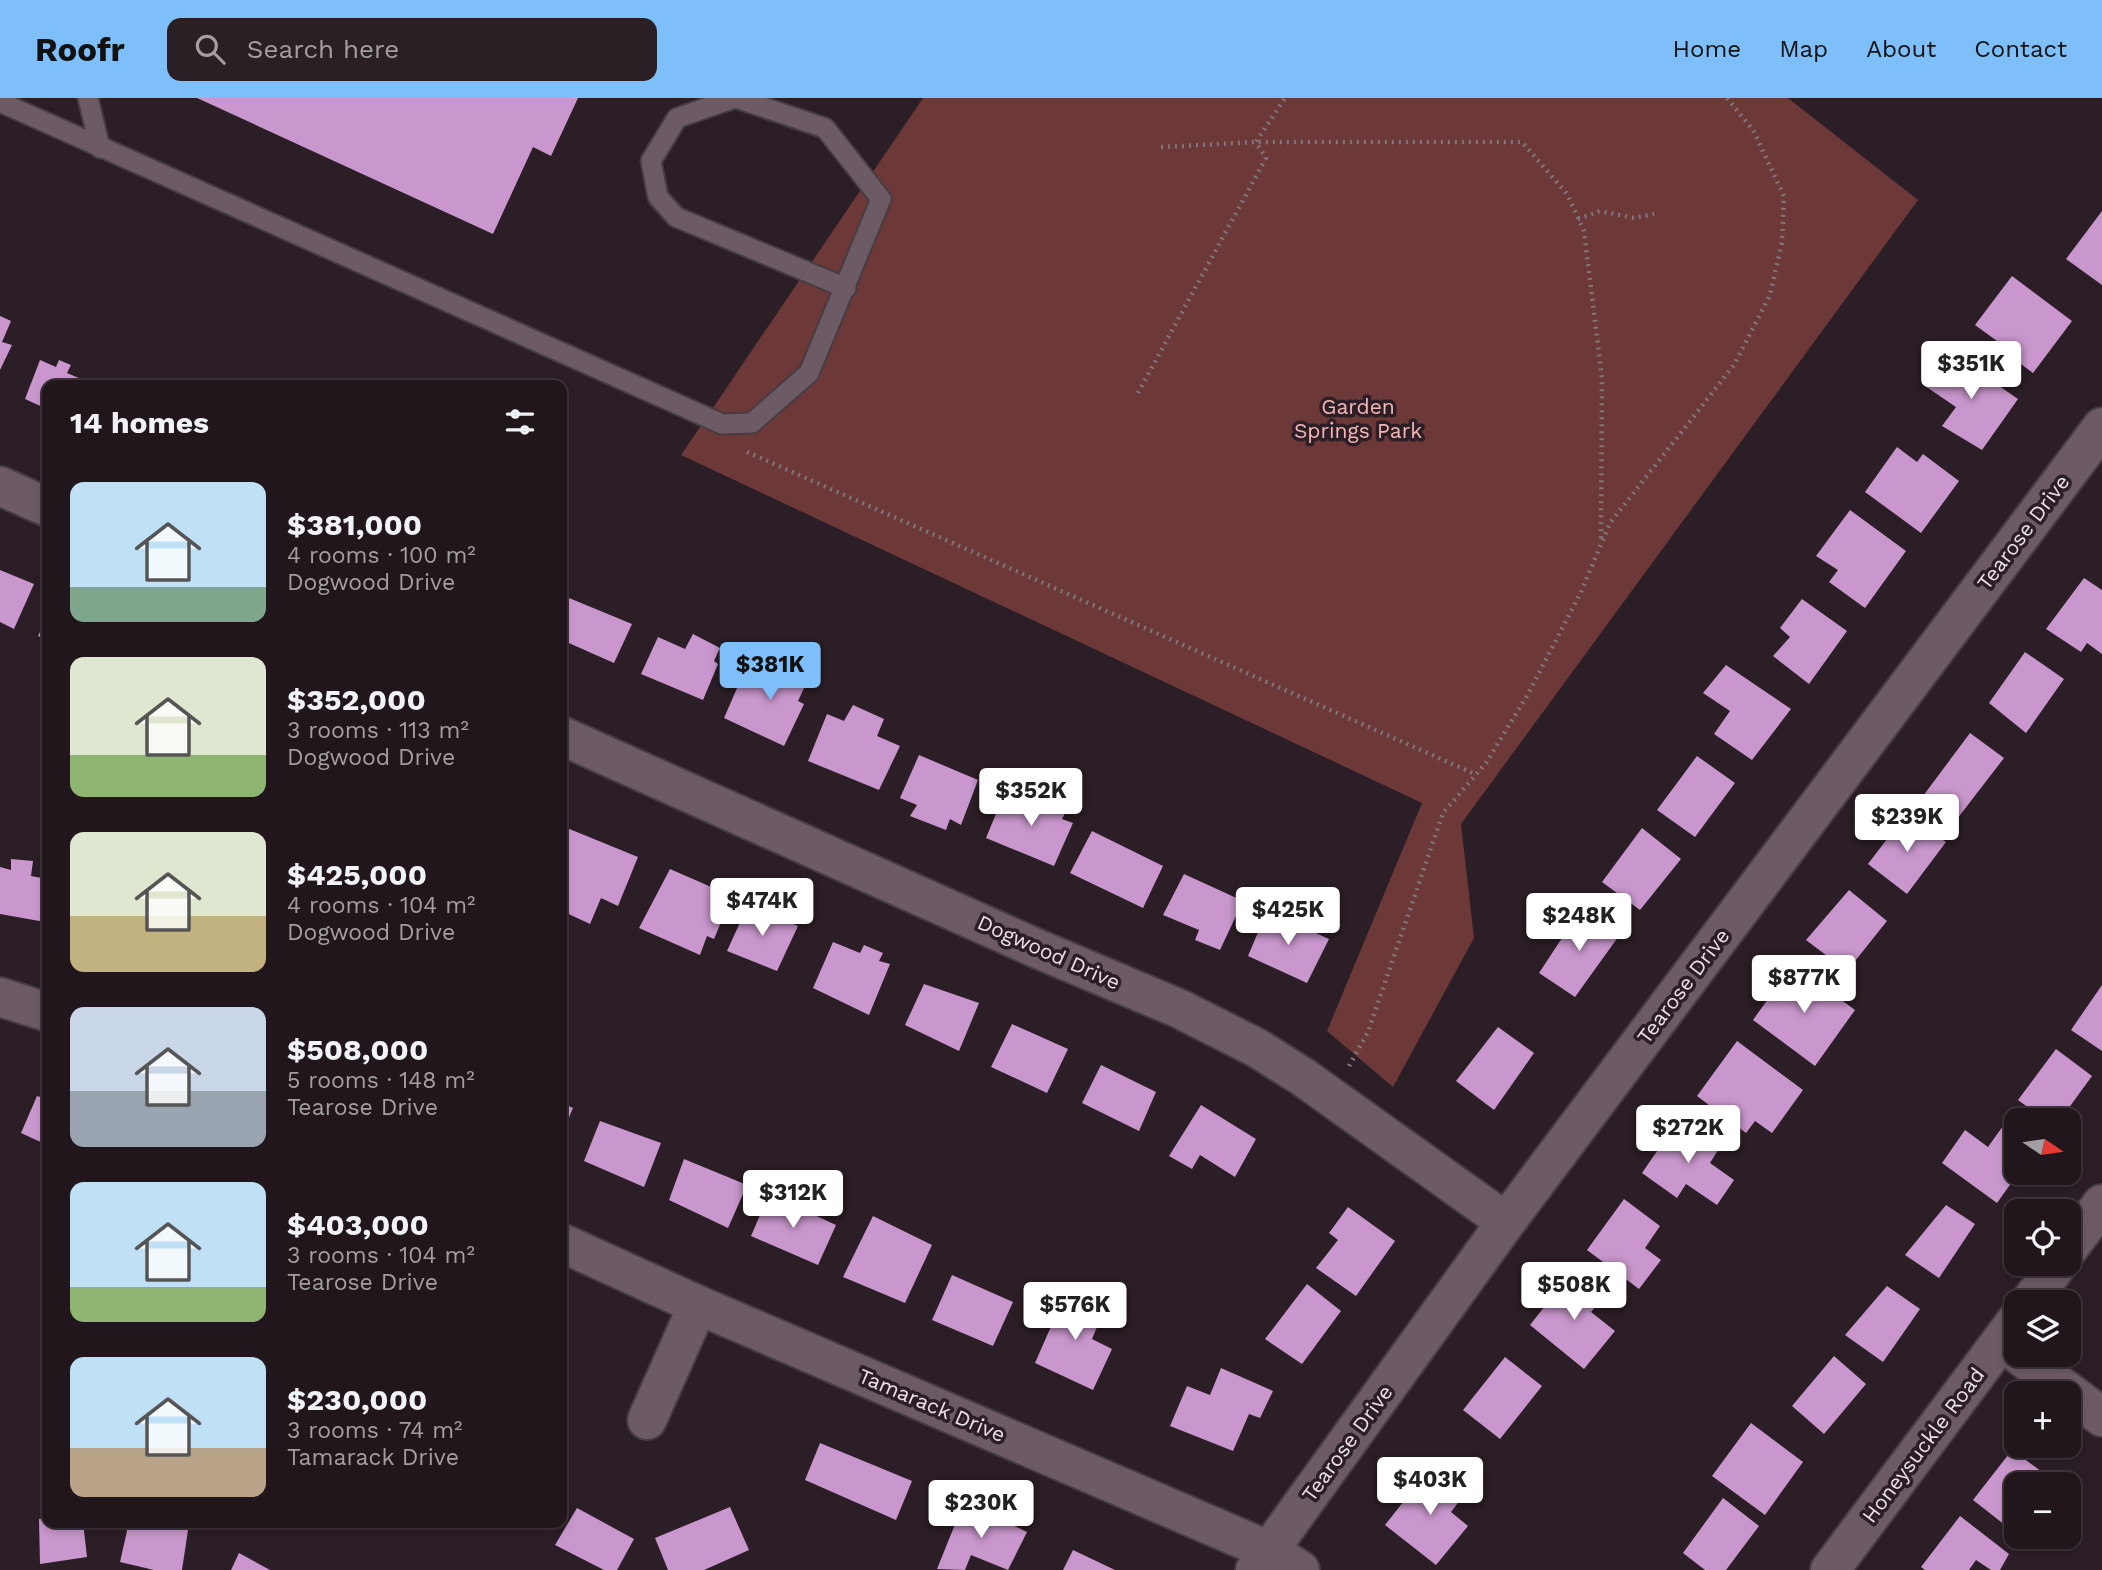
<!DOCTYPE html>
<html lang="en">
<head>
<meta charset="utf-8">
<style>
	:root { --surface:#21161c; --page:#291f25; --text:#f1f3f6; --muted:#a29fa3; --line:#3e353b; --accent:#7ebef9 }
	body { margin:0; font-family:"Work Sans",sans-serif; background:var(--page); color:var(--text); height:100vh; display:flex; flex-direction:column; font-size:26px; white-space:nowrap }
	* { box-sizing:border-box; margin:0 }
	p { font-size:23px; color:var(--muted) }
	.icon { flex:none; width:38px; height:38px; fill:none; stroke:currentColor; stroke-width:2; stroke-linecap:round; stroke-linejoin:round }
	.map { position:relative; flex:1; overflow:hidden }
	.side { position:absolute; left:42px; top:282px; width:525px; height:1148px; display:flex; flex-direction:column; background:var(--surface); border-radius:14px; box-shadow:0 4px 10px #0003,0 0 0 2px var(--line) }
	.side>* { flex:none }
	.needle { width:46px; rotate:103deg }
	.buttons { position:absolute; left:2004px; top:1010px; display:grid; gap:14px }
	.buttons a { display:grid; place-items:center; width:77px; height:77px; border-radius:14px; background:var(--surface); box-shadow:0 4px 10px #0003,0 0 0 2px var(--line); font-size:35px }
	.price { position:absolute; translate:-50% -60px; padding:0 16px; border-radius:7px; background:#fff; color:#222; font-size:23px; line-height:46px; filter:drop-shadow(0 2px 4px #0008) }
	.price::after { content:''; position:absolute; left:50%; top:42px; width:21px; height:16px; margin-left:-10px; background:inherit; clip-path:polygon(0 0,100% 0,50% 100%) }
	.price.active { background:var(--accent); color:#111 }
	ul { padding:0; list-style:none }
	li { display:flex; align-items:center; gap:21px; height:175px; padding:0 28px }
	li span { display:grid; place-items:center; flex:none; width:196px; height:140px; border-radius:14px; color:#555 }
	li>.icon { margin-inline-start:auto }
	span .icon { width:84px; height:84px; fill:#fffc; stroke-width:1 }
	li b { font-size:30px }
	h2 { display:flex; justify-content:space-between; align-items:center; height:84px; padding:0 28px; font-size:30px }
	header { display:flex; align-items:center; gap:42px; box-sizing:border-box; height:98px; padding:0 35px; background:var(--accent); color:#111 }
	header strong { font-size:33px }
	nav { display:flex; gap:38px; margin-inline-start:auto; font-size:24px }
	.search { width:490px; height:63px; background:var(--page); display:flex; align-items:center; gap:18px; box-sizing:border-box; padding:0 24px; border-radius:14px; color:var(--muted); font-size:26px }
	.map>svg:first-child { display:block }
	.green { fill:#6c3838 }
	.building { fill:#c997cd }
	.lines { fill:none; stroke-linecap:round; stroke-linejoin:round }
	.lane-casing { stroke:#483c43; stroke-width:23 }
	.street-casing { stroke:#483c43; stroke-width:42 }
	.path { stroke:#81757c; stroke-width:4.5; stroke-dasharray:2 5; stroke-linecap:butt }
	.lane { stroke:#6c5b65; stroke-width:19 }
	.street { stroke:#6c5b65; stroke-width:38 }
	.labels { text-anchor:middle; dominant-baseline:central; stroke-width:7; stroke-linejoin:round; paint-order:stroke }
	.park-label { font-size:21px; fill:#f6b7b4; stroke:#2c1e26 }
	.street-label { font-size:21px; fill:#ebe1e7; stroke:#2c1e26 }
</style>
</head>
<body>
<header>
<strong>Roofr</strong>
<div class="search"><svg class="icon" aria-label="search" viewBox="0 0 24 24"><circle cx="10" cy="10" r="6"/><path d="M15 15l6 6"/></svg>Search here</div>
<nav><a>Home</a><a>Map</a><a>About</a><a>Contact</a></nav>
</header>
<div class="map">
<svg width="2102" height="1472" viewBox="0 0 2102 1472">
	<rect width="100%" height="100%" fill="#2c1e26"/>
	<polygon class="green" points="923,0 1788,0 1918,102 1461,726 1474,840 1393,989 1327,933 1422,705 681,357"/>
	<g class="building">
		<polygon points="197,0 578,0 551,58 533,49 493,136"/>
		<polygon points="2102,113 2102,187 2066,161"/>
		<polygon points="2012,178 2072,223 2033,275 1995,247 1997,243 1975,227"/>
		<polygon points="0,218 11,223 2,244 12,247 0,272"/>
		<polygon points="1950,254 2018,301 1982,352 1942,328 1956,309 1925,288"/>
		<polygon points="40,262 56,269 59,262 71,267 67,275 95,287 47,287 47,311 25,301"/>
		<polygon points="1897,349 1917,364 1923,356 1959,383 1921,435 1865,394"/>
		<polygon points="1850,412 1906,453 1865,510 1829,484 1838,472 1816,458"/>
		<polygon points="0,472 34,486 14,531 0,524"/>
		<polygon points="2084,480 2102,492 2102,556 2087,545 2081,554 2046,531"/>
		<polygon points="569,500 632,526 614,565 562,542 562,519"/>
		<polygon points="1802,501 1847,533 1809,586 1773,558 1790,539 1780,530"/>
		<polygon points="47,520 47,542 38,538"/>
		<polygon points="693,536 720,550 714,563 718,566 703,602 641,576 658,539 685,551"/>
		<polygon points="2025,554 2064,581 2026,635 1989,605"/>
		<polygon points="775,560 811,575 798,603 804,606 784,648 724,620 741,581 760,588"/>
		<polygon points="1726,567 1791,611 1752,662 1714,636 1730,613 1703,595"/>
		<polygon points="853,607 884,621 877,638 900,648 879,692 808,663 827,616 844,623"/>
		<polygon points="1970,635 2004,660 1957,721 1923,698"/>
		<polygon points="919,657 978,682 961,727 950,721 946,732 910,718 917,707 900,700"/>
		<polygon points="1697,658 1735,685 1695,739 1657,712"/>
		<polygon points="1005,694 1032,709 1038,698 1066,713 1062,721 1073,725 1054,768 986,740"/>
		<polygon points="1906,716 1946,744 1907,796 1868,766"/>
		<polygon points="567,730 638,759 618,808 601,800 590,826 562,813 562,741"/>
		<polygon points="1642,730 1681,761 1640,812 1602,784"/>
		<polygon points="1092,733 1163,768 1143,810 1070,775"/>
		<polygon points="11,761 33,763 31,778 47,781 45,824 0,816 0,769 11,772"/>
		<polygon points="670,771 732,798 714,841 707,838 700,857 639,830"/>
		<polygon points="1184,776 1243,803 1220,852 1195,842 1199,832 1163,817"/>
		<polygon points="1849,792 1887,823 1847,873 1806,842"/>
		<polygon points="748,807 798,828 777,873 727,853"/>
		<polygon points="1581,811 1621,835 1575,899 1539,875"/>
		<polygon points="1267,813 1329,841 1307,885 1248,858"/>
		<polygon points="833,844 860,855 864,847 883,855 879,863 890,866 869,917 813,890"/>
		<polygon points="1793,866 1855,912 1815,968 1753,922"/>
		<polygon points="924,886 979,905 959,953 905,927"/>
		<polygon points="2102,887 2102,953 2071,932"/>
		<polygon points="1012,926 1068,951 1047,995 991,969"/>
		<polygon points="1498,929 1534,955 1494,1012 1456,983"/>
		<polygon points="1737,943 1803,992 1772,1035 1755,1023 1746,1035 1697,998"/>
		<polygon points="2056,951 2092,978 2060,1022 2045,1022 2018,1002"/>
		<polygon points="1101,967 1156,994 1139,1033 1082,1005"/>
		<polygon points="37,998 47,1001 47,1047 21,1035"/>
		<polygon points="562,1005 573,1010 562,1036"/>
		<polygon points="1201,1007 1256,1041 1235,1079 1200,1057 1192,1071 1169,1058"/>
		<polygon points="1679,1021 1718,1052 1710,1065 1734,1082 1717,1107 1686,1086 1677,1100 1642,1075"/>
		<polygon points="600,1023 661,1045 644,1089 584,1063"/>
		<polygon points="2003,1028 2016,1037 2016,1074 2019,1074 1997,1105 1942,1065 1965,1032 1988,1049"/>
		<polygon points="684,1061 747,1087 728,1130 669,1102"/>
		<polygon points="769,1096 836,1127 818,1167 751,1138"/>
		<polygon points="1624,1101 1660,1128 1645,1150 1661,1162 1639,1191 1587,1152"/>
		<polygon points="1946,1107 1975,1126 1939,1180 1905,1157"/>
		<polygon points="1348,1109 1395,1143 1356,1198 1316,1170 1338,1142 1329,1135"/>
		<polygon points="873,1118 932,1147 905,1205 843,1179"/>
		<polygon points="1571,1175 1603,1200 1591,1214 1615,1233 1584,1271 1530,1227"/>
		<polygon points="952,1177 1013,1204 993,1248 932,1222"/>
		<polygon points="1307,1186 1341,1213 1302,1266 1265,1241"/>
		<polygon points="1887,1188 1920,1211 1883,1264 1845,1237"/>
		<polygon points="1067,1192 1105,1210 1092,1241 1112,1251 1093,1292 1035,1265"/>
		<polygon points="1834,1258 1866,1286 1824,1336 1792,1308"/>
		<polygon points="1505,1259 1542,1288 1500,1341 1463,1312"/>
		<polygon points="1221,1270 1273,1293 1260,1320 1249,1316 1233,1353 1170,1328 1187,1288 1210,1297"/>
		<polygon points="1751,1325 1803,1364 1765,1417 1712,1378"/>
		<polygon points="820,1345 912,1383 896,1422 805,1382"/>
		<polygon points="2012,1352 2049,1379 2044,1386 2016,1386 2016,1423 2010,1431 1973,1402"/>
		<polygon points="1430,1370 1464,1397 1451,1414 1468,1428 1436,1467 1385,1427"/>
		<polygon points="1723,1400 1759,1428 1726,1472 1705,1472 1683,1455"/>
		<polygon points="964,1404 1027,1434 1008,1472 971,1457 965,1472 937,1471"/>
		<polygon points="730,1409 749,1452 704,1472 668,1472 655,1440"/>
		<polygon points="577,1410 634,1441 617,1472 604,1472 555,1447"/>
		<polygon points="1960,1418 2009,1456 2000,1472 1991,1472 1976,1462 1969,1472 1925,1472 1921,1469"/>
		<polygon points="47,1420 47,1424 83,1424 87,1459 40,1466 39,1421"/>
		<polygon points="129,1424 151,1424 188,1432 182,1472 154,1472 120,1464"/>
		<polygon points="1073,1452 1115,1472 1063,1472"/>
		<polygon points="239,1455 270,1472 231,1472"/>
	</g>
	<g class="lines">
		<g class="lane-casing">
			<g id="lane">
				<polyline points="88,0 100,50"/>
				<polyline points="735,0 677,20 651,63 658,99 676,119 846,190"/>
				<polyline points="0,4 722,326 752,325 809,275 881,101 825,30 736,0"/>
			</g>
		</g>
		<g class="street-casing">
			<g id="street">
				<polyline points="0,388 47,409"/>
				<polyline points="562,638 1038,851 1180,911 1257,950 1303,979 1506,1124"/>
				<polyline points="0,899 47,914"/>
				<polyline points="562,1145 698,1207 1270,1453 1300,1472"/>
				<polyline points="2068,1151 2102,1106"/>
				<polyline points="2030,1204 2058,1166"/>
				<polyline points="2018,1256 2102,1319"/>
				<polyline points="647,1322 698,1207"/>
				<polyline points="1255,1472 1506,1124 2102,329"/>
				<polyline points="1830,1472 2016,1223"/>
			</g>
		</g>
		<g class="path">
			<polyline points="1161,49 1256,44 1522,44 1567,96 1584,133 1602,280 1601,444"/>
			<polyline points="1578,121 1600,113 1634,120 1654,116"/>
			<polyline points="1138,295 1266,60 1256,44 1285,0"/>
			<polyline points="747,354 1475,676"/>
			<polyline points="1349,968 1368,934 1443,715 1486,665 1528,596 1581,494 1610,425 1734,267 1770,197 1782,144 1784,98 1753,32 1727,0"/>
		</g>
		<use href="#lane" class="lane"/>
		<use href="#street" class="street"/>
	</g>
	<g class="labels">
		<g class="park-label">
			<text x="1358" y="308">Garden<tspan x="1358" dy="24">Springs Park</tspan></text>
		</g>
		<g class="street-label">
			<text transform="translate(2023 434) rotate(-53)">Tearose Drive</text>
			<text transform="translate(1049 854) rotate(24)">Dogwood Drive</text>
			<text transform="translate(1683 888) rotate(-53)">Tearose Drive</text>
			<text transform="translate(932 1307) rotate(23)">Tamarack Drive</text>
			<text transform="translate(1347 1345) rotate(-54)">Tearose Drive</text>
			<text transform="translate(1923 1347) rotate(-53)">Honeysuckle Road</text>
		</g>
	</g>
</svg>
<div class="buttons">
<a><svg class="needle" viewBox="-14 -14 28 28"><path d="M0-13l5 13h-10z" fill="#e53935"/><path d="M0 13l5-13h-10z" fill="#a29fa3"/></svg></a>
<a><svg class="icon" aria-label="locate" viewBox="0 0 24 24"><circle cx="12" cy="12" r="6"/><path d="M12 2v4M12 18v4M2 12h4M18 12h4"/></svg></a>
<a><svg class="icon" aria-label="layers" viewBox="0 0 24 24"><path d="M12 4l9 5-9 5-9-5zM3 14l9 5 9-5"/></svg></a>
<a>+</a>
<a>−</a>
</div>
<b class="price" style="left:1971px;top:303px">$351K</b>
<b class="price active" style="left:770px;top:604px">$381K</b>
<b class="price" style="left:1031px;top:730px">$352K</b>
<b class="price" style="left:1907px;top:756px">$239K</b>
<b class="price" style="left:762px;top:840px">$474K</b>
<b class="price" style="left:1288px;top:849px">$425K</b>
<b class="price" style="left:1579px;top:855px">$248K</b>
<b class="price" style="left:1804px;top:917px">$877K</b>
<b class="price" style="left:1688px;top:1067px">$272K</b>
<b class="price" style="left:793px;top:1132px">$312K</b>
<b class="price" style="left:1574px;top:1224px">$508K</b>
<b class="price" style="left:1075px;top:1244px">$576K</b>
<b class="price" style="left:1430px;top:1419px">$403K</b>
<b class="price" style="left:981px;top:1442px">$230K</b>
<section class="side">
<h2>14 homes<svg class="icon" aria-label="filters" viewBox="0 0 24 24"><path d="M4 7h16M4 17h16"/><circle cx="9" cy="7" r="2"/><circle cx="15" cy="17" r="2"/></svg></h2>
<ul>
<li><span style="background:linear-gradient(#bfe0f5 75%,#7fa58c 0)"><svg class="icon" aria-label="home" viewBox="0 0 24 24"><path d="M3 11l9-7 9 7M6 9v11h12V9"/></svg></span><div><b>$381,000</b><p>4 rooms · 100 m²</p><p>Dogwood Drive</p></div></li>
<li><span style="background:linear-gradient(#dfe7d0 70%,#8fb573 0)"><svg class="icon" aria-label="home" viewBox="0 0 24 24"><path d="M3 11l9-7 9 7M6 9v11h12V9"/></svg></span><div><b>$352,000</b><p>3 rooms · 113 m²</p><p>Dogwood Drive</p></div></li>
<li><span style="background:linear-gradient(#dfe7d0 60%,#c2b280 0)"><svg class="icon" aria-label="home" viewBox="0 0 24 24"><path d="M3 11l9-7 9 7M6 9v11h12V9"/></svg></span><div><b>$425,000</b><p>4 rooms · 104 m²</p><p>Dogwood Drive</p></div></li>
<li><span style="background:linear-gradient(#c9d6e8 60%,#9aa5b1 0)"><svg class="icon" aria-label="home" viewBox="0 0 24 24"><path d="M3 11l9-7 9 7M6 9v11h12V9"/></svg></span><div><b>$508,000</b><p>5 rooms · 148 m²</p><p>Tearose Drive</p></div></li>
<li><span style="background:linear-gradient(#bfe0f5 75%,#8fb573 0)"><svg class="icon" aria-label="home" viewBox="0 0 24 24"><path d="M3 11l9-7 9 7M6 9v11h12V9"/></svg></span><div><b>$403,000</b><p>3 rooms · 104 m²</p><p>Tearose Drive</p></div></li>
<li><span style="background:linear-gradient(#bfe0f5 65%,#b9a48a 0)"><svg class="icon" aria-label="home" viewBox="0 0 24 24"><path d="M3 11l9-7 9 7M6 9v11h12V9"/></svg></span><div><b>$230,000</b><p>3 rooms · 74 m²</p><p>Tamarack Drive</p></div></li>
</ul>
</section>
</div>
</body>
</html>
